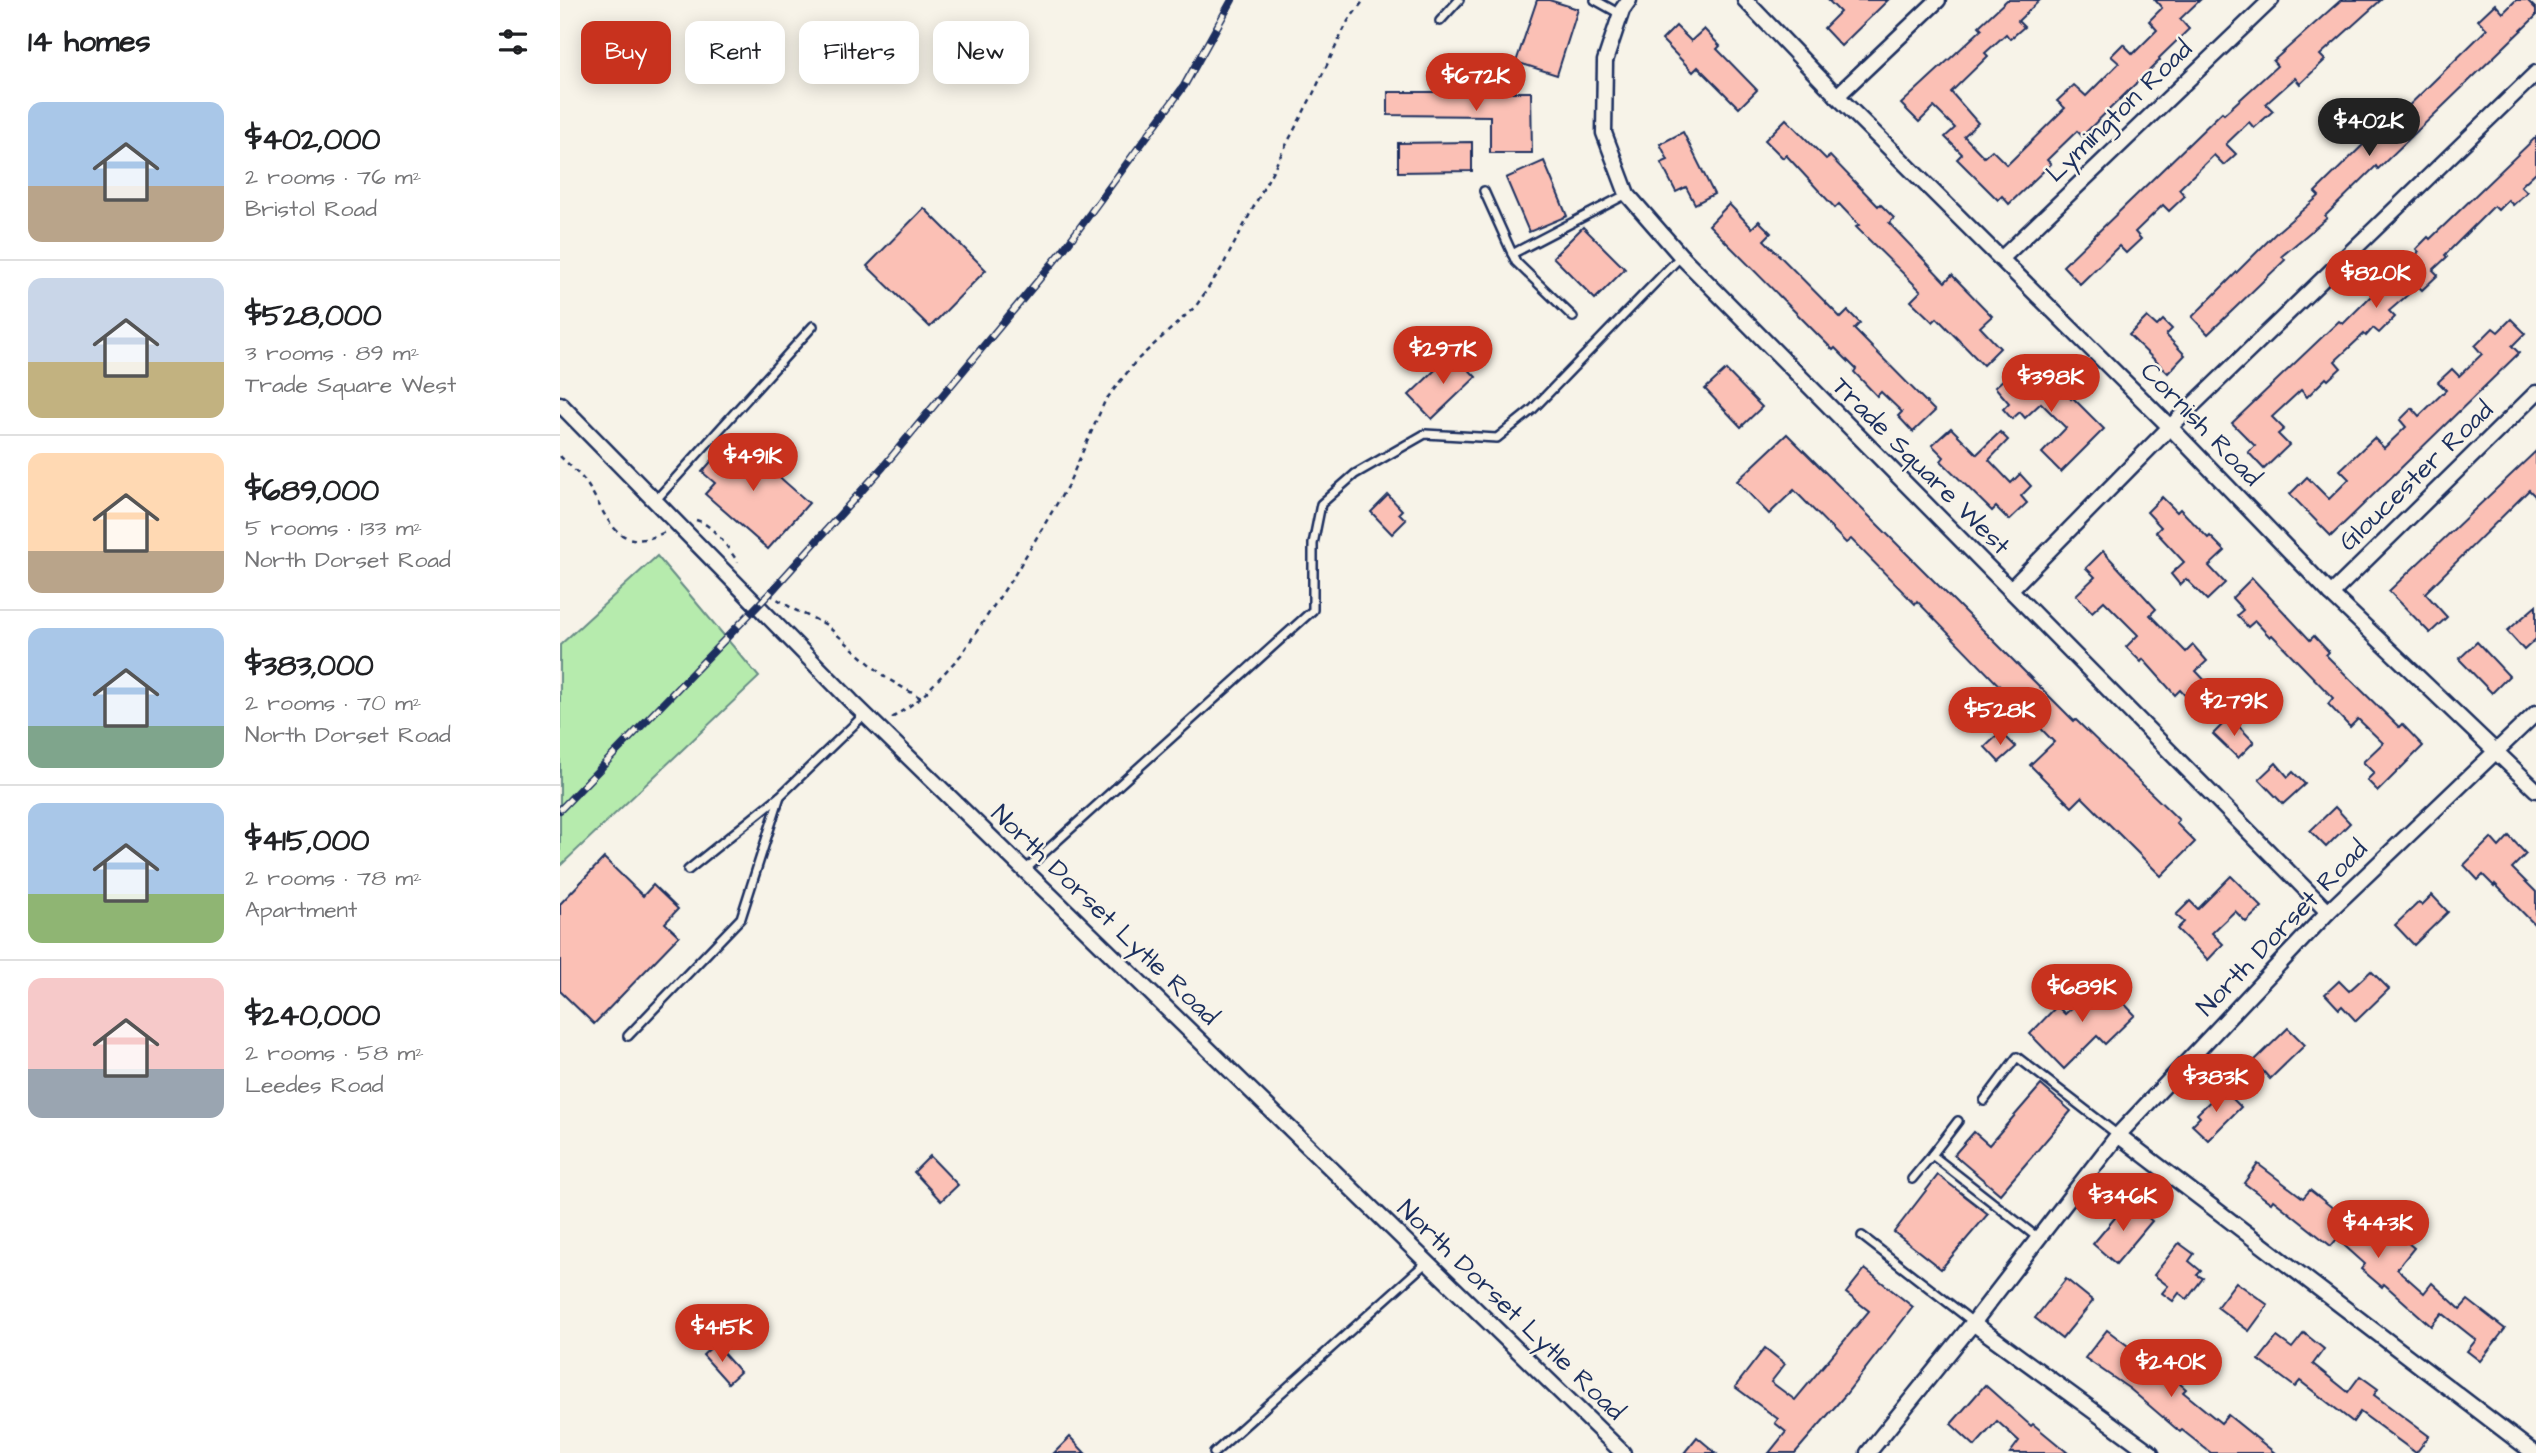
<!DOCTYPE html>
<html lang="en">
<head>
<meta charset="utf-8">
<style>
	:root { --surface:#fff; --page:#f6f6f6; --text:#202124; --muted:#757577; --line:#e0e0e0; --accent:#c8321e }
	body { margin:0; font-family:"Architects Daughter",sans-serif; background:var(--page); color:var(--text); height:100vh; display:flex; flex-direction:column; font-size:26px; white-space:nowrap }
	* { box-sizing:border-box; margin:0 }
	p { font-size:23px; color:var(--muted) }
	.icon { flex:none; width:38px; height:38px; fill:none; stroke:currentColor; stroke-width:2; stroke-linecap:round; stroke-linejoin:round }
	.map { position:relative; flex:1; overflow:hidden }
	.side { display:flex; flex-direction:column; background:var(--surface); width:560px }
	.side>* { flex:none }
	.guide { position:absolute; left:21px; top:21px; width:665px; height:63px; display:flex; gap:14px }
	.price { position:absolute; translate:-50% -60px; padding:0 16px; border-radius:24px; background:var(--accent); color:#fff; font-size:23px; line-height:46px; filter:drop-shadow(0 2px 4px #0008) }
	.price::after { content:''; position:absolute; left:50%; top:42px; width:21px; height:16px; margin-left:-10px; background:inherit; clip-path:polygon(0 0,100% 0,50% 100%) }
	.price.on { background:#222; color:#fff }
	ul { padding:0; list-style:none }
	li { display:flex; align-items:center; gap:21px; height:175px; padding:0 28px }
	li+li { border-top:2px solid var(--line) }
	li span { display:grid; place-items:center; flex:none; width:196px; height:140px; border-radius:14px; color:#555 }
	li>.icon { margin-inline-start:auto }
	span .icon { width:84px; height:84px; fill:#fffc; stroke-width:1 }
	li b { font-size:30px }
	h2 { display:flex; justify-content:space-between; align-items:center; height:84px; padding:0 28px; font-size:30px }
	.pill { padding:0 24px; border-radius:14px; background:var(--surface); box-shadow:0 4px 18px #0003; font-size:24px; line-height:63px }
	.pill.on { background:var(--accent); color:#fff }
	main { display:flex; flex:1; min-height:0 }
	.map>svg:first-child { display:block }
	.green { fill:#b6ebad; stroke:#688d86; stroke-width:2 }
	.building { fill:#fbc0b5; stroke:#1b2f5e; stroke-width:2 }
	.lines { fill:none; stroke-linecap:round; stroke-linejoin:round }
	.lane-casing { stroke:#1b2f5e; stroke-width:12 }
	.street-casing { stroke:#1b2f5e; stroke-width:19 }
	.path { stroke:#1b2f5e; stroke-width:2.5; stroke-dasharray:5 5; stroke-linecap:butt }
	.lane { stroke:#f7f3e8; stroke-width:7 }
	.street { stroke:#f7f3e8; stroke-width:14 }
	.rail-casing { stroke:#1b2f5e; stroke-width:8 }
	.rail { stroke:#f7f3e8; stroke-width:5; stroke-dasharray:16; stroke-linecap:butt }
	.labels { text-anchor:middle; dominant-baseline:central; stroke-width:5; stroke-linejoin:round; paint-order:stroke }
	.street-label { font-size:26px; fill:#1b2f5e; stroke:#f7f3e8 }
</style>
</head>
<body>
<main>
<section class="side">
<h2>14 homes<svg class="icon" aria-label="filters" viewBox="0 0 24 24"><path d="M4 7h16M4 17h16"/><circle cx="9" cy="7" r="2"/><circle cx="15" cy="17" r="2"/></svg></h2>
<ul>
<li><span style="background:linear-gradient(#a9c7e8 60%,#b9a48a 0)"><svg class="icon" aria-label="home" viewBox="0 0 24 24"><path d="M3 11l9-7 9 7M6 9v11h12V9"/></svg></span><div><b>$402,000</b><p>2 rooms · 76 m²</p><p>Bristol Road</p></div></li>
<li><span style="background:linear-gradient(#c9d6e8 60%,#c2b280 0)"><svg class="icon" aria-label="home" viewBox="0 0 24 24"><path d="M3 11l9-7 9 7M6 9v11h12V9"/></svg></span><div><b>$528,000</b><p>3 rooms · 89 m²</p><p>Trade Square West</p></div></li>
<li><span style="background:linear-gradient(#ffd9b3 70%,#b9a48a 0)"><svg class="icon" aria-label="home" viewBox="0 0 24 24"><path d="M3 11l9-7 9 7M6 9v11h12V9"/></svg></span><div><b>$689,000</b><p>5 rooms · 133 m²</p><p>North Dorset Road</p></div></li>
<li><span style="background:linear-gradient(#a9c7e8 70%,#7fa58c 0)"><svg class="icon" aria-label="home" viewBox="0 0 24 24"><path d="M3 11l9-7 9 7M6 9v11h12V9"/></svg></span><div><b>$383,000</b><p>2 rooms · 70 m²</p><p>North Dorset Road</p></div></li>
<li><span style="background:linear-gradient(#a9c7e8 65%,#8fb573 0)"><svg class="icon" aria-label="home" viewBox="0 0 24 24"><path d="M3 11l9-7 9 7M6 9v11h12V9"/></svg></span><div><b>$415,000</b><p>2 rooms · 78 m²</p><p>Apartment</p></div></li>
<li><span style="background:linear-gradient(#f6c9c9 65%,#9aa5b1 0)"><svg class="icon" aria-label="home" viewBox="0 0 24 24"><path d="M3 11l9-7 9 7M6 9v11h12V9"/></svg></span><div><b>$240,000</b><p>2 rooms · 58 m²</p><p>Leedes Road</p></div></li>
</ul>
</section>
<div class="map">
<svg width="1976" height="1453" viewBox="0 0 1976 1453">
	<rect width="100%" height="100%" fill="#f7f3e8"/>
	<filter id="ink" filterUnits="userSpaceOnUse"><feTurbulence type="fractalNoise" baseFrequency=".0143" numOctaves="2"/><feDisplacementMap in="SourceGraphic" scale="14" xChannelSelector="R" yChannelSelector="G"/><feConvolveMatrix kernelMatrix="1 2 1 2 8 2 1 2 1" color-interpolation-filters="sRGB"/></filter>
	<g filter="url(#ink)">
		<polygon class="green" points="97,556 199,677 0,866 0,645"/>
		<g class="building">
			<polygon points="977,0 989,0 1018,9 997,75 956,62"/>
			<polygon points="1268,0 1328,0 1281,46 1264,28 1280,12"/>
			<polygon points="1447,0 1480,0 1458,21 1464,27 1450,39 1446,34 1425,53 1428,56 1391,92 1418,123 1404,136 1424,157 1432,150 1447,165 1505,108 1497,101 1514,85 1526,96 1559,63 1551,56 1563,44 1573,54 1597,30 1589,21 1602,8 1595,0 1640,0 1620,19 1629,29 1599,58 1600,60 1522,136 1517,131 1487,160 1491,164 1449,204 1442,196 1438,200 1397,159 1402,154 1385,137 1395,128 1374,107 1359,122 1341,104 1422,29 1419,26"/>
			<polygon points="1781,0 1821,0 1760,55 1765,60 1740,84 1735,78 1706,104 1713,111 1694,128 1689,122 1666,144 1676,154 1664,165 1654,155 1619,189 1625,196 1609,211 1603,205 1575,232 1581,239 1566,253 1559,246 1520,284 1503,266 1662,112 1664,114 1717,66 1713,61"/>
			<polygon points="1956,0 1967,0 1976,9 1976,16 1818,169 1816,166 1765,216 1767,218 1722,256 1725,260 1648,334 1632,317 1716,233 1759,196 1755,192 1809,139 1803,133 1820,117 1828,126 1927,29 1918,20 1935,4 1943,13"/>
			<polygon points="1116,26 1131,41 1144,29 1160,46 1157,49 1197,90 1179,108 1138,67 1133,72 1102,40"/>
			<polygon points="828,92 971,92 972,153 930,153 930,116 828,115"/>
			<polygon points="1226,119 1266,159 1270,156 1318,206 1320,204 1334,218 1329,223 1385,282 1392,275 1432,316 1420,327 1440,348 1423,365 1377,318 1373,322 1351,301 1361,291 1296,227 1299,225 1279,204 1275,208 1226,155 1223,158 1205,140"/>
			<polygon points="1123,132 1154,194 1135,204 1126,187 1116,192 1101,163 1108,160 1100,144"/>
			<polygon points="1976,137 1976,172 1961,186 1967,192 1953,205 1948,200 1938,210 1934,206 1885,255 1887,257 1873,270 1878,275 1862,290 1858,286 1829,311 1835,317 1819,333 1813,328 1806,336 1804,334 1775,361 1781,368 1768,380 1766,378 1747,397 1741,390 1712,417 1724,429 1718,434 1729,445 1704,469 1688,452 1695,446 1672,423 1779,321 1783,324 1826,281 1828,283 1859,252 1856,249 1868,237 1870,239"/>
			<polygon points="912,142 912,171 838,172 838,143"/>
			<polygon points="984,161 1007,216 969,232 946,178"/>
			<polygon points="1169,204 1192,228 1199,221 1211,233 1204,240 1281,318 1288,311 1300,323 1294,329 1375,411 1353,432 1338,416 1342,412 1321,392 1317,396 1294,372 1296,369 1275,348 1273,350 1149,225"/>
			<polygon points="364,208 426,270 370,327 307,266"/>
			<polygon points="1023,227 1065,269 1035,299 993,257"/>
			<polygon points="1587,317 1597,326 1603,320 1612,329 1606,335 1625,355 1608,373 1569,335"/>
			<polygon points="1951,319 1965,333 1952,346 1959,353 1771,536 1730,494 1747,477 1769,499 1789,479 1780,470 1814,438 1824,448 1846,427 1840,420 1852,408 1859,416 1886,390 1878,382 1892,369 1899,376 1922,354 1915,346 1933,328 1938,332"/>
			<polygon points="893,353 916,377 872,419 849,395"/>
			<polygon points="1457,367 1473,384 1486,372 1511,399 1512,397 1544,429 1501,472 1482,453 1506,428 1481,403 1465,418 1460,412 1452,419 1443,409 1449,403 1435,387"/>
			<polygon points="1166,370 1202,407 1181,427 1145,389"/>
			<polygon points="1391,428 1417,454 1440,432 1448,440 1429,460 1451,483 1460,474 1471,486 1461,496 1467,503 1449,520 1436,507 1432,511 1381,461 1384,457 1372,445"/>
			<polygon points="1227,434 1514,721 1516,720 1619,820 1616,823 1635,842 1601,876 1522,797 1512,807 1470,765 1494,742 1357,601 1355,604 1291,539 1286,543 1234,490 1209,514 1177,481"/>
			<polygon points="173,436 249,503 208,549 145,494 155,483 142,472"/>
			<polygon points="1976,451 1976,497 1969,490 1865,593 1887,617 1870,633 1829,591"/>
			<polygon points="828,495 842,510 839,513 846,520 832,534 811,512"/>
			<polygon points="1602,497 1617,512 1620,509 1648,538 1650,536 1665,551 1649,566 1665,583 1647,600 1626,579 1620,585 1611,574 1624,562 1596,532 1601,527 1587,512"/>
			<polygon points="1543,551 1596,609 1590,615 1626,652 1633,645 1647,661 1636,671 1651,687 1633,704 1620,690 1615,695 1583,659 1581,662 1566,647 1578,635 1544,601 1532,612 1516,595 1535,577 1526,568"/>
			<polygon points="1692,578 1750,640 1754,636 1769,652 1766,655 1791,680 1839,727 1842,724 1863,746 1818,791 1807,780 1814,773 1803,762 1823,743 1798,719 1790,727 1768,704 1773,698 1712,635 1710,637 1695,621 1688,627 1677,615 1683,610 1672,598"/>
			<polygon points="1976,606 1976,639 1964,650 1947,631"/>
			<polygon points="1917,642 1949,676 1932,693 1899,659"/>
			<polygon points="1670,717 1694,742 1678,758 1653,734"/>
			<polygon points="1441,732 1456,747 1439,762 1425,747"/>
			<polygon points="1716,763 1728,777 1733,772 1745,784 1723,804 1699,779"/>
			<polygon points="1775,807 1790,823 1766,847 1750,831"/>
			<polygon points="1949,836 1966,854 1952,868 1976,892 1976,926 1935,884 1934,886 1923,875 1918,880 1904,865 1931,838 1939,847"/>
			<polygon points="44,858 83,896 93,885 118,909 105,923 119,936 34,1024 0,991 0,904"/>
			<polygon points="1671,876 1702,907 1686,922 1675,911 1652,933 1663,944 1648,960 1617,929 1624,922 1616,915 1630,901 1638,909"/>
			<polygon points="1872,895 1888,912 1854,945 1835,925 1858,903 1862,905"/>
			<polygon points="1811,971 1829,989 1796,1021 1782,1006 1779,1009 1765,994 1779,981 1789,991"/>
			<polygon points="1542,980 1575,1015 1545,1044 1537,1036 1504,1069 1470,1034 1497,1006 1505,1014"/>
			<polygon points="1728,1028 1745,1045 1710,1079 1694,1061"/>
			<polygon points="1481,1085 1511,1111 1440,1194 1394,1155 1414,1132 1429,1145"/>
			<polygon points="1663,1089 1681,1107 1648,1140 1632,1125 1640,1117 1637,1114"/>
			<polygon points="370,1156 398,1185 381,1201 354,1172"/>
			<polygon points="1698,1164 1743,1198 1750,1190 1816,1242 1823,1233 1829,1238 1835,1232 1854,1248 1837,1269 1864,1293 1872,1283 1900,1309 1908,1300 1945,1329 1920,1361 1907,1351 1916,1340 1882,1313 1871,1326 1824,1284 1822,1287 1801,1269 1805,1264 1777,1239 1771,1246 1713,1200 1711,1203 1684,1183"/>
			<polygon points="1378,1175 1428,1214 1381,1269 1334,1232"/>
			<polygon points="1569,1201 1592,1221 1556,1264 1533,1244"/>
			<polygon points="1619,1243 1634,1254 1629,1261 1641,1271 1637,1275 1643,1278 1627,1299 1619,1293 1613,1301 1602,1293 1608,1286 1594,1275"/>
			<polygon points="1305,1269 1353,1307 1286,1394 1235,1453 1209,1453 1226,1432 1215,1423 1218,1419 1175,1387 1205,1348 1225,1364 1211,1382 1235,1400 1309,1311 1286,1293"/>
			<polygon points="1506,1279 1533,1301 1502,1339 1475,1318"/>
			<polygon points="1676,1282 1708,1305 1689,1331 1657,1307"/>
			<polygon points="1547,1330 1600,1370 1602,1368 1626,1389 1623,1392 1661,1423 1668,1415 1715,1453 1651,1453 1622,1430 1620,1432 1570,1389 1525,1358"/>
			<polygon points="1744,1333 1764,1349 1753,1364 1788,1392 1800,1376 1818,1389 1814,1395 1869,1436 1856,1453 1800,1412 1793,1422 1740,1381 1735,1387 1699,1360 1717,1337 1732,1348"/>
			<polygon points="155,1344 180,1372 168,1383 143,1355"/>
			<polygon points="1425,1385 1471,1426 1473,1424 1508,1453 1450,1453 1459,1441 1437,1421 1415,1446 1391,1424"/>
			<polygon points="510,1437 525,1453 494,1453"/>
			<polygon points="1137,1437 1156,1453 1124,1453"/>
		</g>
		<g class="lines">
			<g class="lane-casing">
				<g id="lane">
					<polyline points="1035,0 1060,14"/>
					<polyline points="880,21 899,0"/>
					<polyline points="924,191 956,262 1013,317"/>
					<polyline points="952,254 1067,194"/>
					<polyline points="95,501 253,326"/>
					<polyline points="128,870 220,796 304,715"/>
					<polyline points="465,870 753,610 753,544 761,504 795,474 865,434 937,438 973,409 1121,256"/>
					<polyline points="68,1036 181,918 220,796"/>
					<polyline points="1424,1101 1457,1057 1558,1135"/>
					<polyline points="1372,1155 1398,1121"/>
					<polyline points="1352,1179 1372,1155 1478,1238"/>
					<polyline points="1302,1236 1413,1322"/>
					<polyline points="654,1453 867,1262"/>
				</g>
			</g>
			<g class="street-casing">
				<g id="street">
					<polyline points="1069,0 1062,10 1045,61 1044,133 1067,194 1121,256 1768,912"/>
					<polyline points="1185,0 1277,96 1610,427 1771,594 1976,790"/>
					<polyline points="1277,96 1378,0"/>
					<polyline points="1442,258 1711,0"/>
					<polyline points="0,404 291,701 1063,1453"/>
					<polyline points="1450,590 1610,427 1976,73"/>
					<polyline points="1771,594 1976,393"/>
					<polyline points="1558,1135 1974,1453"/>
					<polyline points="1413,1323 1591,1453"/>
					<polyline points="1308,1453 1413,1323 1558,1135 1768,912 1976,713"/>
				</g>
			</g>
			<g class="path">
				<path d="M 0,456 C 8,464 17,472 24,480 C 47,511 53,558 105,532"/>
				<path d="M 136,520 C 154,525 167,547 178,562"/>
				<polyline points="209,594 235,610 265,624 326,678 361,698"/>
				<polyline points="332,718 361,698 401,655 455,574 508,485 545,401 576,361 636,306 661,269 753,94 788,21 804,0"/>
			</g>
			<use href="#lane" class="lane"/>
			<use href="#street" class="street"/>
			<g class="rail-casing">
				<polyline id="rail" points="0,810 209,594 323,467 501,253 624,86 672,0"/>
			</g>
			<use href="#rail" class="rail"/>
		</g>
	</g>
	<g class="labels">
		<g class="street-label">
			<text transform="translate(1559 111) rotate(-44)">Lymington Road</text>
			<text transform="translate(1641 424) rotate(46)">Cornish Road</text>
			<text transform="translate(1361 466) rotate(45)">Trade Square West</text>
			<text transform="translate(1856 476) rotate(-44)">Gloucester Road</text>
			<text transform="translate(545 915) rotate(44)">North Dorset Lytle Road</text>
			<text transform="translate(1722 928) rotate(-46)">North Dorset Road</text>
			<text transform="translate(951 1310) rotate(44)">North Dorset Lytle Road</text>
		</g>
	</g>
</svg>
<b class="price" style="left:916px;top:113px">$672K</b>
<b class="price on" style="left:1809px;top:158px">$402K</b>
<b class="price" style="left:1816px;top:310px">$820K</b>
<b class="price" style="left:883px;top:386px">$297K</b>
<b class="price" style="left:1491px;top:414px">$398K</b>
<b class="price" style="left:193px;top:493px">$491K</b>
<b class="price" style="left:1674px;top:738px">$279K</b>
<b class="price" style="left:1440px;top:747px">$528K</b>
<b class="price" style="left:1522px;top:1024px">$689K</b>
<b class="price" style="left:1656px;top:1114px">$383K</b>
<b class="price" style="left:1563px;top:1233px">$346K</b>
<b class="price" style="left:1818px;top:1260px">$443K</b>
<b class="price" style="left:162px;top:1364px">$415K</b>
<b class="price" style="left:1611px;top:1399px">$240K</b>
<div class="guide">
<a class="pill on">Buy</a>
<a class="pill">Rent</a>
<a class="pill">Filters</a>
<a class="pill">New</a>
</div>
</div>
</main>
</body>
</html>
